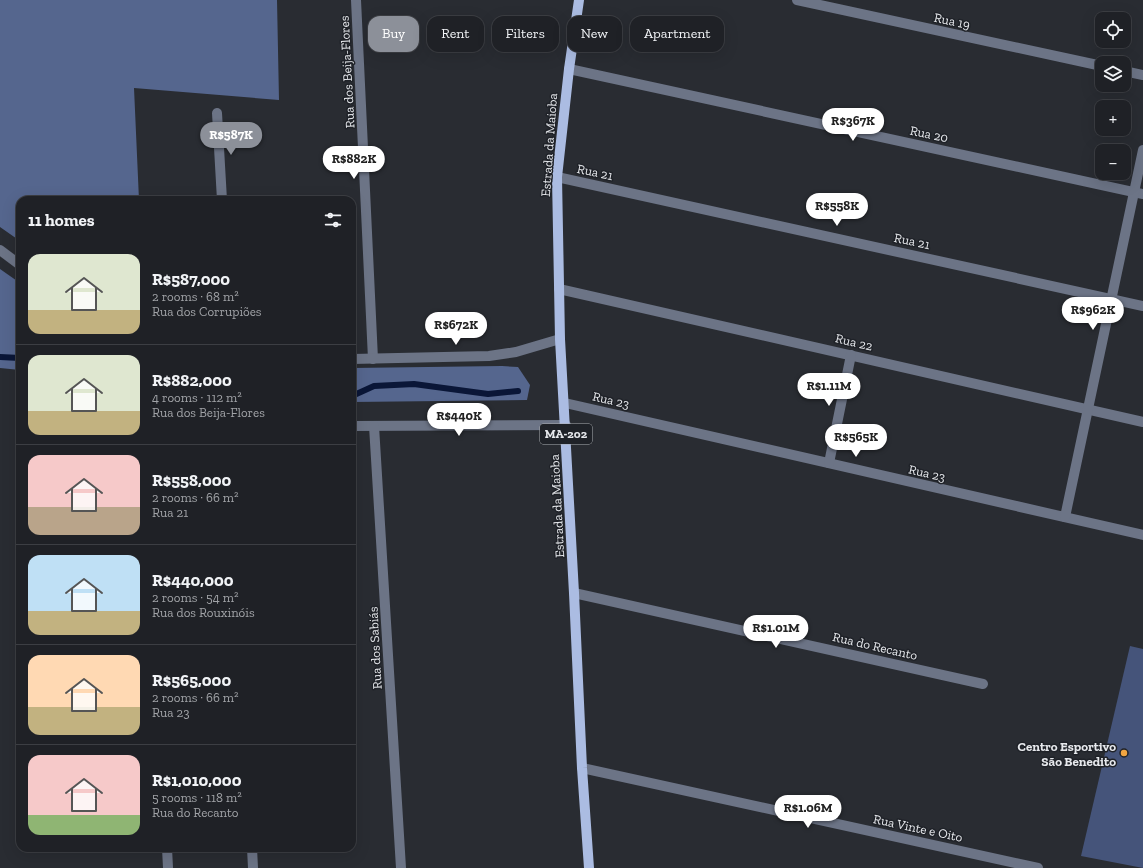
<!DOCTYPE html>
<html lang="en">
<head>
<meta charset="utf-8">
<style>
	:root { --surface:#1f2126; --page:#2c2e32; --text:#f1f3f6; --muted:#a1a3a7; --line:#3c3e43; --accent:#8c9099 }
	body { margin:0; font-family:"Zilla Slab",serif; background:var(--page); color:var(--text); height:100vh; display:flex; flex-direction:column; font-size:15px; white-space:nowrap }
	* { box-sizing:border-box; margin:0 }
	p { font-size:13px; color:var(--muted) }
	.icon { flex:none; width:22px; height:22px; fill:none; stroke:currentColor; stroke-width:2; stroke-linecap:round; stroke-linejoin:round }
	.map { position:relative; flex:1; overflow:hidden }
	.side { position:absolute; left:16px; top:196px; width:340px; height:656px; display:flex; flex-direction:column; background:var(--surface); border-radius:12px; box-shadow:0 4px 16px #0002,0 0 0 1px var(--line) }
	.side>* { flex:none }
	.hud { position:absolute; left:368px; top:16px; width:380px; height:36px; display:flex; gap:8px }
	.controls { position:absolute; left:1095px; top:12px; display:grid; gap:8px }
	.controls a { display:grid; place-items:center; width:36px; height:36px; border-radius:8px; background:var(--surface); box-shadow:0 4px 16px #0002,0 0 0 1px var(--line); font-size:20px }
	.price { position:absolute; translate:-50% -34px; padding:0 9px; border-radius:14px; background:#fff; color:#222; font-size:13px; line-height:26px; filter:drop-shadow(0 1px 2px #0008) }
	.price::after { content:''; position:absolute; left:50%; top:24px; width:12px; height:9px; margin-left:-6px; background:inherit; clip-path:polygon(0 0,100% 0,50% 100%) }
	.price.active { background:var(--accent); color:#fff }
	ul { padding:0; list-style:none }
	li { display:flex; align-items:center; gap:12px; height:100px; padding:0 12px }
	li+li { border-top:1px solid var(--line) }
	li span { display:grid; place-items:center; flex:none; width:112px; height:80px; border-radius:12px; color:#555 }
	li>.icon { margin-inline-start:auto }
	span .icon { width:48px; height:48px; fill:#fffc; stroke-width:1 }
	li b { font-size:17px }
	h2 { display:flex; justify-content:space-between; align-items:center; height:48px; padding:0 12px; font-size:17px }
	.chip { padding:0 14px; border-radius:12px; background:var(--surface); box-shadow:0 4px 16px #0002,0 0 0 1px var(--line); font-size:14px; line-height:36px }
	.chip.active { background:var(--accent); color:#fff }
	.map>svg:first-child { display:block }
	.green { fill:#45547a }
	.forest { fill:#55668e }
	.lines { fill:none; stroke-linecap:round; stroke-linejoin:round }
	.stream { stroke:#0a1637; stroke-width:6 }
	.minor { stroke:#6c7486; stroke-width:10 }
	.major { stroke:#abbce2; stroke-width:10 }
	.poi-dot { fill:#f2a541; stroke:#1f2228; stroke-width:1.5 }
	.labels { text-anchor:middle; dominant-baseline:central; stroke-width:3; stroke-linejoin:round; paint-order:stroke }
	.shield { fill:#1f2228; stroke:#aaadb1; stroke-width:1 }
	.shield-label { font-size:12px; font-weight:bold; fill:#e6e8ec }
	.street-label { font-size:13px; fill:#e6e8ec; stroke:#1f2228 }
	.poi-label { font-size:13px; font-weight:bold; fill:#e6e8ec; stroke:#1f2228; text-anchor:end }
</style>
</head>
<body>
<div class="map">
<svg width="1143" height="868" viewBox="0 0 1143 868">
	<rect width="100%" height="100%" fill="#292c32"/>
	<polygon class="green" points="1130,646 1143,649 1143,868 1081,856"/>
	<g class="forest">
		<polygon points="0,0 277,0 279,100 134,88 139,200 20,200 20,241 0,227"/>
		<polygon points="0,269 20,283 20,370 0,368"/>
		<polygon points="502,366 518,367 530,385 527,400 352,402 352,368"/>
	</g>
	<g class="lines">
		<g class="stream">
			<polyline points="0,357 20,358"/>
			<polyline points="352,396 374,386 414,384 488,394 518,391"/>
		</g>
		<g class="minor">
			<polyline points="356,0 373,359"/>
			<polyline points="797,0 1102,66"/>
			<polyline points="569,69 1143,194"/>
			<polyline points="1124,71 1143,75"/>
			<polyline points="217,113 222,200"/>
			<polyline points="557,177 1143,306"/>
			<polyline points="0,250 20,265"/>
			<polyline points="559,289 1143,422"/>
			<polyline points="352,359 489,356 516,352 560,339"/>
			<polyline points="565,403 1143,535"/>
			<polyline points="352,426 566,425"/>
			<polyline points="374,426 401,868"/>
			<polyline points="829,463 851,355"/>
			<polyline points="1065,517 1143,150"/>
			<polyline points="574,593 983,684"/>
			<polyline points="582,768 1038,868"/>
			<polyline points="167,848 168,868"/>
			<polyline points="252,848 253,868"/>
		</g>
		<polyline class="major" points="579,0 569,69 557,177 560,339 574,593 582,768 589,868"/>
	</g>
	<circle class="poi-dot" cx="1124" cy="753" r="4"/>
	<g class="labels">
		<rect class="shield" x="540" y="424" width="52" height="20" rx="3"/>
		<g class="shield-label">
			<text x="566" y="434">MA-202</text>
		</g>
		<g class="street-label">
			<text transform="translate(952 21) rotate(12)">Rua 19</text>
			<text transform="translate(347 72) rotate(-93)">Rua dos Beija-Flores</text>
			<text transform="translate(929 134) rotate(12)">Rua 20</text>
			<text transform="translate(549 145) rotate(-86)">Estrada da Maioba</text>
			<text transform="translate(595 172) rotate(12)">Rua 21</text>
			<text transform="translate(912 241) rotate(12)">Rua 21</text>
			<text transform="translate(854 342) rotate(13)">Rua 22</text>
			<text transform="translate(611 400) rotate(13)">Rua 23</text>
			<text transform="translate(927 473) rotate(13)">Rua 23</text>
			<text transform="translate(557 506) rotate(-93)">Estrada da Maioba</text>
			<text transform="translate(875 646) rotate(13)">Rua do Recanto</text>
			<text transform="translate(375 648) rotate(-93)">Rua dos Sabiás</text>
			<text transform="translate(918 828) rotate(12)">Rua Vinte e Oito</text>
		</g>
		<g class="poi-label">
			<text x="1116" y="746">Centro Esportivo<tspan x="1116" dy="15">São Benedito</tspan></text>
		</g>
	</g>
</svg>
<div class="controls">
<a><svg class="icon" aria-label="locate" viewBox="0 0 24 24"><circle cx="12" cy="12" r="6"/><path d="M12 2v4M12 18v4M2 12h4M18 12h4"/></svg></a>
<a><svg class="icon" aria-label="layers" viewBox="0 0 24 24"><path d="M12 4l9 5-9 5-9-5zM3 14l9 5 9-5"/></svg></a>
<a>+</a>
<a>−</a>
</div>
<b class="price" style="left:853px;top:142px">R$367K</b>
<b class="price active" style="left:231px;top:156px">R$587K</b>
<b class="price" style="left:354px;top:180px">R$882K</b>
<b class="price" style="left:837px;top:227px">R$558K</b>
<b class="price" style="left:1093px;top:331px">R$962K</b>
<b class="price" style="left:456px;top:346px">R$672K</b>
<b class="price" style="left:829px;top:407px">R$1.11M</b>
<b class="price" style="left:459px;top:437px">R$440K</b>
<b class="price" style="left:856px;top:458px">R$565K</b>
<b class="price" style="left:776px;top:649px">R$1.01M</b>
<b class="price" style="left:808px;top:829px">R$1.06M</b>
<div class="hud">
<a class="chip active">Buy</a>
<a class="chip">Rent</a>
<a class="chip">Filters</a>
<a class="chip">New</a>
<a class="chip">Apartment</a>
</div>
<section class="side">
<h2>11 homes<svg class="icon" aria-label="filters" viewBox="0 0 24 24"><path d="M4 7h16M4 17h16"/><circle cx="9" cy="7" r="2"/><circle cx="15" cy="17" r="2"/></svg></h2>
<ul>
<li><span style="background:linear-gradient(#dfe7d0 70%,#c2b280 0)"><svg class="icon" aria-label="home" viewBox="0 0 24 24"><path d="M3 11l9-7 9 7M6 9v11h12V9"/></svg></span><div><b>R$587,000</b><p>2 rooms · 68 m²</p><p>Rua dos Corrupiões</p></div></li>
<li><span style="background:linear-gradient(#dfe7d0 70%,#c2b280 0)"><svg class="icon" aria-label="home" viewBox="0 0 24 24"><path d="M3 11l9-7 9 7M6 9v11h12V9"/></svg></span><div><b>R$882,000</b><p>4 rooms · 112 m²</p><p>Rua dos Beija-Flores</p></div></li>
<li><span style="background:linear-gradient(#f6c9c9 65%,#b9a48a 0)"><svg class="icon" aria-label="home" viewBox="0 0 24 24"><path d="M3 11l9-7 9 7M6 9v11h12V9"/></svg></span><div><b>R$558,000</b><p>2 rooms · 66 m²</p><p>Rua 21</p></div></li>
<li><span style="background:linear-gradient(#bfe0f5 70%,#c2b280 0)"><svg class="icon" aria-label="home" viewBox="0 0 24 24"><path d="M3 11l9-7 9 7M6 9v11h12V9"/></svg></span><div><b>R$440,000</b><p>2 rooms · 54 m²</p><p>Rua dos Rouxinóis</p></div></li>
<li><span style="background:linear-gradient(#ffd9b3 65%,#c2b280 0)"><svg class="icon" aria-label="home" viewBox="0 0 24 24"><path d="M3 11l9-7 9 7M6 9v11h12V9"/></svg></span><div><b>R$565,000</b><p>2 rooms · 66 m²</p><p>Rua 23</p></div></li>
<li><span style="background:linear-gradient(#f6c9c9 75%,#8fb573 0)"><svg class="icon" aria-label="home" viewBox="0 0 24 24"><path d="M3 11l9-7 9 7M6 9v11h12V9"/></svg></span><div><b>R$1,010,000</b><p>5 rooms · 118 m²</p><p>Rua do Recanto</p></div></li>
</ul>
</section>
</div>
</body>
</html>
